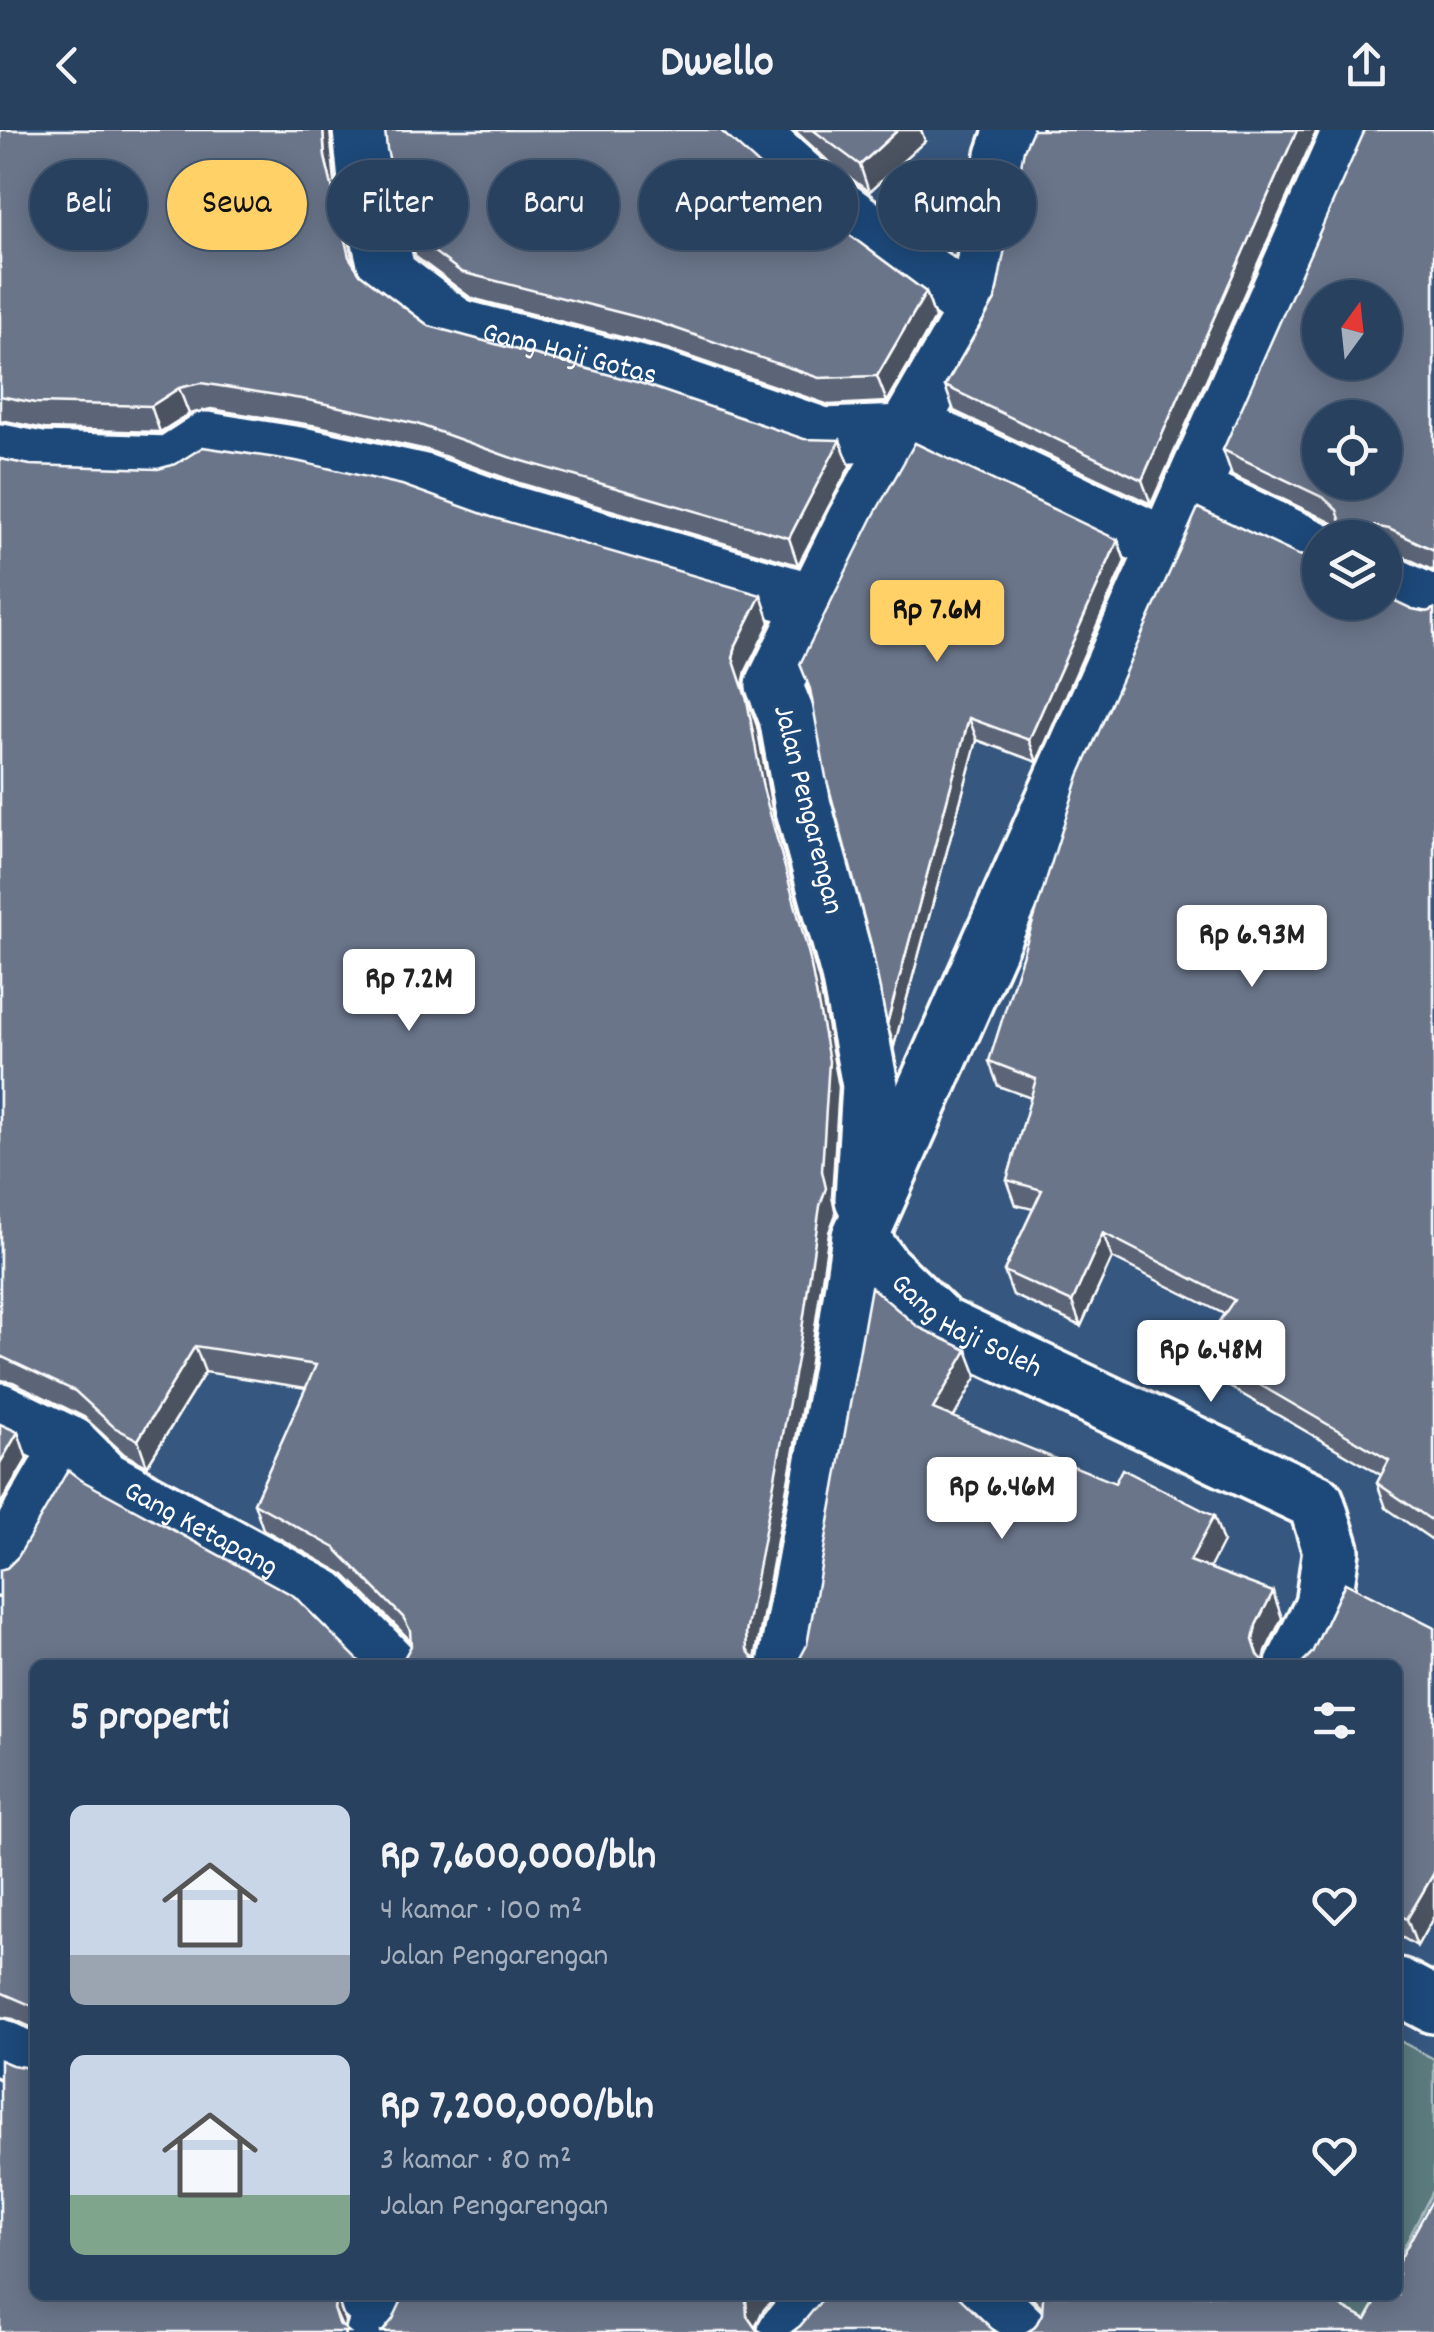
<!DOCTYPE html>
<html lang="id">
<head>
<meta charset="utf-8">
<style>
	:root { --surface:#28415f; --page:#304865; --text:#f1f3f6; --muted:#a5afbd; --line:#445a74; --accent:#ffd166 }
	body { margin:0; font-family:Dekko,sans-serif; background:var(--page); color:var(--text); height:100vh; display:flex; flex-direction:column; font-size:38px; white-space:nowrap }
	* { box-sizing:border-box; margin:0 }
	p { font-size:32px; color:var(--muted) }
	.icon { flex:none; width:55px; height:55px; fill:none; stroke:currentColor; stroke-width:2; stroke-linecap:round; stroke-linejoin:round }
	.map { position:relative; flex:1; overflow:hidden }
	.drawer { position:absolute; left:30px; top:1530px; width:1372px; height:640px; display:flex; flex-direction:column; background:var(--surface); border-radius:15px; box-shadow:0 5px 25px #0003,0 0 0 2px var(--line) }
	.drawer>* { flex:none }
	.banner { position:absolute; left:30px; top:30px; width:1375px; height:90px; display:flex; gap:20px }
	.needle { width:65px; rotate:15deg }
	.controls { position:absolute; left:1302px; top:150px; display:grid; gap:20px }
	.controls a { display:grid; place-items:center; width:100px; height:100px; border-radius:50%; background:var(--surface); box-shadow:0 5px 25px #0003,0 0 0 2px var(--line); font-size:50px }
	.price { position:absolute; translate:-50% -85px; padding:0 22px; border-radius:10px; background:#fff; color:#222; font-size:32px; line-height:65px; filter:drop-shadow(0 2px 5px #0008) }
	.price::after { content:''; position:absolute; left:50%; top:60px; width:30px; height:22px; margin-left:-15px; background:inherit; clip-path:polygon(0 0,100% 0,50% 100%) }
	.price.selected { background:var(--accent); color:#111 }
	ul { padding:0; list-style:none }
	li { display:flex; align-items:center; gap:30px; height:250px; padding:0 40px }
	li span { display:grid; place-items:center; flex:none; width:280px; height:200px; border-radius:15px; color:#555 }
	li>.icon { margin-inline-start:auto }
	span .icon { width:120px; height:120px; fill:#fffc; stroke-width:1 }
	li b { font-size:42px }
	h2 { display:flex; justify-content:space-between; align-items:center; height:120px; padding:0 40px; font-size:42px }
	.chip { padding:0 35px; border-radius:45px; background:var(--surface); box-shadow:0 5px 25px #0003,0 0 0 2px var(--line); font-size:35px; line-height:90px }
	.chip.selected { background:var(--accent); color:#111 }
	header { display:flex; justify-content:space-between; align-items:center; height:130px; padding:0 40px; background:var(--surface); font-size:45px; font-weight:700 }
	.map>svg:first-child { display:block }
	.green { fill:#5a7a7e; stroke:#acbcbe; stroke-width:2.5 }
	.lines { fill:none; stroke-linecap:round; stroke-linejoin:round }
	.street-casing { stroke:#fff; stroke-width:62 }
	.street { stroke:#1f4a7a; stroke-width:55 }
	.wall { fill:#5c6577; stroke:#fff; stroke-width:2.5 }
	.shaded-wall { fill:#4b5261; stroke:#fff; stroke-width:2.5 }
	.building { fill:#6b758a; stroke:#fff; stroke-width:2.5; fill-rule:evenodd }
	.labels { text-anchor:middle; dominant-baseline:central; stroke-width:8; stroke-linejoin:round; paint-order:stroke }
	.street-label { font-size:30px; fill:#fff; stroke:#1f4a7a }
</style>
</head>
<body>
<header><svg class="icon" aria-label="back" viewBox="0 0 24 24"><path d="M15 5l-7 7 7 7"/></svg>Dwello<svg class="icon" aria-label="share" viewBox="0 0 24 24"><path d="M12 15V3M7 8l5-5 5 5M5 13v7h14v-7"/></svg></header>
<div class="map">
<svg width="1434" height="2202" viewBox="0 0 1434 2202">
	<rect width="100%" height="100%" fill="#36577f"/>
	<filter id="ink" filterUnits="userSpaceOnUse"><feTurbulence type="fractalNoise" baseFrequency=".01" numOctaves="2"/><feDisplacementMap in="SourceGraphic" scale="20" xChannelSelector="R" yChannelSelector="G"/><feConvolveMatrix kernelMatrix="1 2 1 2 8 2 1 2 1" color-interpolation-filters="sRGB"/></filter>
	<g filter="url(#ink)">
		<g class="green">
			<polygon points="1398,1910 1434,1929 1434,2059 1398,2129"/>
			<polygon points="1315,2165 1379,2165 1365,2191"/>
		</g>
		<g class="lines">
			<g class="street-casing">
				<g id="street">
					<path id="s1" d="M 361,0 L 366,50 L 388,145 L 457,197 L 659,249 L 824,306 L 906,303"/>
					<polyline points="747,0 808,55 976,180 1004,26 1013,0"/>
					<polyline points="911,295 1166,416"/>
					<polyline points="0,322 41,330 169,334 206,310 311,327 420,351 509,383 815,472"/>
					<polyline points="1191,360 1320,421"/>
					<polyline points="1385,452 1434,475"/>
					<polyline points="863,1069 870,955 849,844 803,676 787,587 774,555 854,392 976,180"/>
					<path id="s2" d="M 860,1107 L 883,1139 L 941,1195 L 1316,1372 L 1331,1420 L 1323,1476 L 1294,1535"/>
					<path id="s3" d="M 0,1281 L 71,1315 L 105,1349 L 323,1467 L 390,1535"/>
					<polyline points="0,1438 71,1315"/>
					<polyline points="786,1535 840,1244 860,1107 1351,0"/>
					<polyline points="1398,1856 1434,1875"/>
					<polyline points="0,1917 35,1933"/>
					<polyline points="363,2165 383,2183 374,2202"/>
					<polyline points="984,2165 1022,2202"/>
					<polyline points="786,2202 817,2165"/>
				</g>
			</g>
			<use href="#street" class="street"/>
		</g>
		<g class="wall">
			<polygon points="0,0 330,3 335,53 354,135 360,144 429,196 850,336 798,435 519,353 427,320 318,296 211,279 189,284 160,302 44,299 6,291 0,292"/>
			<polygon points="794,0 921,0 925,11 869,62 828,31"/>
			<polygon points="1033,0 1151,374 954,281 945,256 995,170"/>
			<polygon points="1434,0 1434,441 1398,424 1385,421 1385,408 1340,408 1341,400 1333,393 1232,345 1223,320"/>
			<polygon points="778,52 926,162 935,188 887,272 829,275 667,219 471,168 416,127 406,101"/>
			<polygon points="0,329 770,492 746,541 743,555 757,596 773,684 819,851 839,957 832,1067 836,1084 829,1102 809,1239 755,1529 757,1533 403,1530 411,1516 411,1511 345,1445 263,1399 254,1373 306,1258 205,1242 147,1336 124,1324 84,1287 13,1252 0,1250"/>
			<polygon points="1118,410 1125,431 1037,632 977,610 894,916 887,894 871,814 810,561"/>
			<polygon points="1298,425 1313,428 1320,472 1412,479 1427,482 1434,479 1434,1411 1386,1378 1377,1353 1381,1345 1209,1245 1200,1220 1224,1184 1112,1128 1081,1196 1013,1165 1004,1141 1033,1079 1016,1075 1007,1050 1031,968 998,956 989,931"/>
			<polygon points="81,1350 359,1531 35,1535 35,1899 13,1889 0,1887 0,1440 7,1438 18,1427"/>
			<polygon points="1345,1453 1434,1498 1434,1786 1417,1816 1398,1805 1398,1535 1300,1535 1312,1523"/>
			<polygon points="1029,2165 1320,2165 1366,2190 1434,2202 1035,2197 1042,2184 1042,2178"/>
		</g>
		<g class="shaded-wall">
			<polygon points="323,0 330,0 335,53 358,153 349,127 325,27"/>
			<polygon points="898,0 921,0 925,11 869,62 860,35"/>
			<polygon points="1297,0 1317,0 1151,374 1142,350"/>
			<polygon points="926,162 935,188 887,272 877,246"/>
			<polygon points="179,258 189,284 160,302 151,276"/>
			<polygon points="840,310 850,336 798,435 789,408"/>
			<polygon points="1118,410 1125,431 1037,632 1029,610"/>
			<polygon points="761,465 770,492 746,541 743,555 757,596 773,684 819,851 839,957 832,1067 836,1084 829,1102 809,1239 755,1529 756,1535 747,1520 746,1503 822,1041 763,658 733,528 736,515"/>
			<polygon points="969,588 977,610 894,916 887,894"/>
			<polygon points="1103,1103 1112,1128 1081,1196 1072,1172"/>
			<polygon points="195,1216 205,1242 147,1336 138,1310"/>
			<polygon points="967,1220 977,1246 943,1306 933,1279"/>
			<polygon points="18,1302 27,1329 0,1375 0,1333"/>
			<polygon points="1214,1386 1223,1412 1200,1457 1190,1431"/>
			<polygon points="1273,1462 1282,1488 1266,1521 1263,1535 1262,1535 1253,1510 1256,1495"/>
			<polygon points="1434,1743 1434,1786 1417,1816 1407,1789"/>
			<polygon points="336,2165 345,2191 344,2202 334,2179"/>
			<polygon points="748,2165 776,2165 762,2182 755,2198 747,2186 746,2171"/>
		</g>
		<g class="building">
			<polygon points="0,0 323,0 325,27 349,127 360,144 429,196 640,253 804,309 840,310 789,408 509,327 417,294 308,270 201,253 179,258 151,276 35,273 0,266"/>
			<polygon points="385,0 720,0 778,52 926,162 877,246 819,248 657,192 461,142 406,101 387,19"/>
			<polygon points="813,0 898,0 860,35"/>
			<polygon points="1033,0 1297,0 1142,350 945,256 995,170 1024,20"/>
			<path d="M 1365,0 L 1434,0 L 1434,420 L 1389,399 L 1374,396 L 1358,403 L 1354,408 L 1340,408 L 1342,395 L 1337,380 L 1324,368 L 1223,320 ZM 1320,168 L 1385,168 L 1385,232 L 1320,232 ZM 1320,288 L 1385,288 L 1385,352 L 1320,352 Z"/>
			<polygon points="915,313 1118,410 1029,610 969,588 887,894 871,814 826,647 810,559 800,534 874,385"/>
			<polygon points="203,317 296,331 402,355 491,387 761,465 736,515 733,528 747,570 763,658 809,825 829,931 822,1041 826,1058 820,1076 800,1213 746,1503 747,1520 757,1533 761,1535 395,1535 403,1530 411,1516 410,1500 403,1487 335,1418 254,1373 316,1235 195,1216 138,1310 114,1297 75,1261 0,1226 0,329 30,335 158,339 176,334"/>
			<polygon points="1198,378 1298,425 1313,428 1320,425 1320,472 1385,472 1385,466 1412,479 1427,482 1434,479 1434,1392 1377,1353 1389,1330 1200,1220 1234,1170 1103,1103 1072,1172 1004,1141 1042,1060 1007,1050 1036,949 989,931 1079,646"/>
			<polygon points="871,1157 918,1197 967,1220 933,1279 1115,1353 1122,1339 1214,1386 1190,1431 1273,1462 1256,1495 1253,1510 1258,1525 1268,1535 791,1535 799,1530 807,1515"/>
			<polygon points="0,1294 18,1302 0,1333"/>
			<polygon points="68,1340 81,1350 294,1466 359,1531 366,1535 35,1535 35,1877 0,1862 0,1440 7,1438 18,1427"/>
			<polygon points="1345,1453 1434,1498 1434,1743 1407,1789 1398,1784 1398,1535 1300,1535 1312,1523"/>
			<polygon points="0,1930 12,1935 29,1938 35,1936 35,2165 336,2165 334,2179 339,2194 349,2202 0,2202"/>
			<polygon points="1434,2067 1434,2202 1027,2202 1035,2197 1042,2184 1043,2168 1041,2165 1320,2165 1366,2190 1380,2165 1398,2165 1398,2133"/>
			<polygon points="402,2165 748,2165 746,2171 747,2186 756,2199 762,2202 380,2202 383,2201 393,2189 402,2170"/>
			<polygon points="826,2165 957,2165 991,2198 997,2202 792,2202 800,2196"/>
		</g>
	</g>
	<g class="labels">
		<g class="street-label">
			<text stroke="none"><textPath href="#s1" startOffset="350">Gang Haji Gotas</textPath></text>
			<text transform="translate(806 680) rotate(76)">Jalan Pengarengan</text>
			<text stroke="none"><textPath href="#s2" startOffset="142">Gang Haji Soleh</textPath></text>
			<text stroke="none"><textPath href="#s3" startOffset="235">Gang Ketapang</textPath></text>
		</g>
	</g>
</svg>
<div class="controls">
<a><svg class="needle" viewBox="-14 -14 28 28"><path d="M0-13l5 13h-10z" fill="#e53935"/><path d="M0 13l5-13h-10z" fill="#a5afbd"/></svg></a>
<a><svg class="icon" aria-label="locate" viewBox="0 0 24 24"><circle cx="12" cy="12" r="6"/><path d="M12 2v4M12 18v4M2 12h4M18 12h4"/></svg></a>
<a><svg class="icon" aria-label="layers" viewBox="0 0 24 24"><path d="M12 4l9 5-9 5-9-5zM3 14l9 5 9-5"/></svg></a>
</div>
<b class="price selected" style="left:937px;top:535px">Rp 7.6M</b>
<b class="price" style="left:1252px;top:860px">Rp 6.93M</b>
<b class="price" style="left:409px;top:904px">Rp 7.2M</b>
<b class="price" style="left:1211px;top:1275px">Rp 6.48M</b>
<b class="price" style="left:1002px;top:1412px">Rp 6.46M</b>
<div class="banner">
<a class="chip">Beli</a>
<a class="chip selected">Sewa</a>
<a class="chip">Filter</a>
<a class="chip">Baru</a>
<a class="chip">Apartemen</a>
<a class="chip">Rumah</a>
</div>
<section class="drawer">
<h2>5 properti<svg class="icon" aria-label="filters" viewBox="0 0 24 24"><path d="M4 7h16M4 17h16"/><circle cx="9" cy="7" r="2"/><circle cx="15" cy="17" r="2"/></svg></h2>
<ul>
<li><span style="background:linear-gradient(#c9d6e8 75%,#9aa5b1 0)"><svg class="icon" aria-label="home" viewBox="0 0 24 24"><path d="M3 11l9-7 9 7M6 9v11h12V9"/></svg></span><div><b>Rp 7,600,000/bln</b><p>4 kamar · 100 m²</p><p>Jalan Pengarengan</p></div><svg class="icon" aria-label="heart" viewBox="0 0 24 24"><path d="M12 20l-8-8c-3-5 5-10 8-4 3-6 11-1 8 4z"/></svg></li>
<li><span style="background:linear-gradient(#c9d6e8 70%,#7fa58c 0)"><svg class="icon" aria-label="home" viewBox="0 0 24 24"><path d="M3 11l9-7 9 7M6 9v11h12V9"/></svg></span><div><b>Rp 7,200,000/bln</b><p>3 kamar · 80 m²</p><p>Jalan Pengarengan</p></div><svg class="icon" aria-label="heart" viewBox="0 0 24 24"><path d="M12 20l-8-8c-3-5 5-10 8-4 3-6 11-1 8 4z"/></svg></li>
</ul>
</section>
</div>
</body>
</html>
